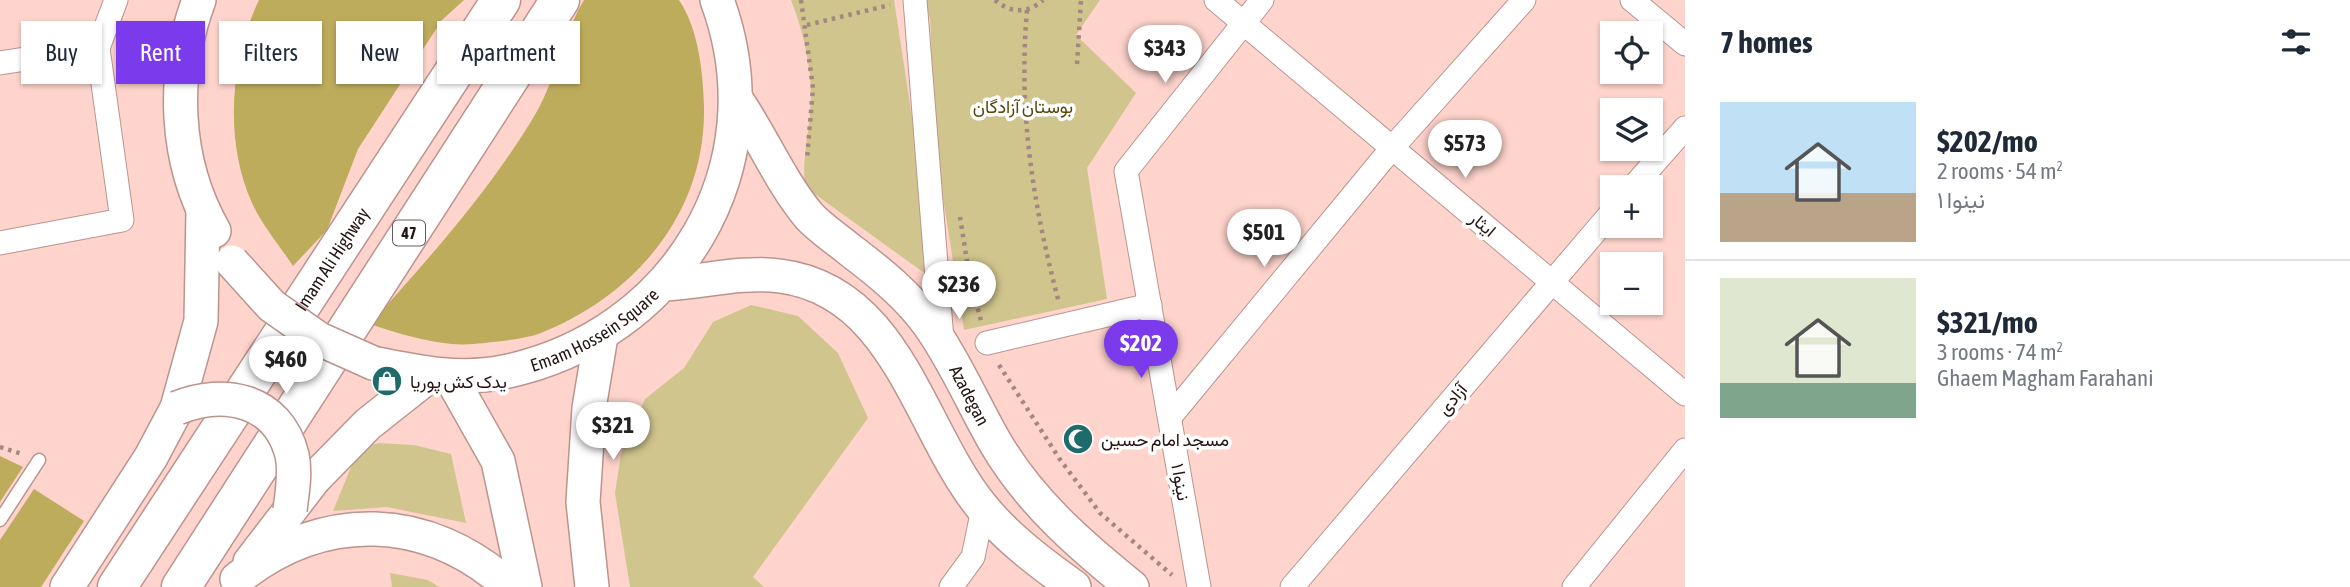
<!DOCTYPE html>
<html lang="en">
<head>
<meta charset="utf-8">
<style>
	:root { --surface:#fff; --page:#f2f2f3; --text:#1f2937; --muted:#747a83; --line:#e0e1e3; --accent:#7c3aed }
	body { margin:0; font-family:"Asap Condensed",Vazirmatn,sans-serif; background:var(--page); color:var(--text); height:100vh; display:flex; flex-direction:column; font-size:26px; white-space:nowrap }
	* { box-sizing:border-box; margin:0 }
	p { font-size:23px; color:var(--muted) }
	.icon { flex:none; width:38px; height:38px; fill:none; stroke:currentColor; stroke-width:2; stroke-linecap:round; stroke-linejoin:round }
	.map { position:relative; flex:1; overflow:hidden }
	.panel { display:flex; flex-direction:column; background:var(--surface); width:665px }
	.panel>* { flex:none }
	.hud { position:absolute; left:21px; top:21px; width:665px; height:63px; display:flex; gap:14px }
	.fabs { position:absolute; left:1600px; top:21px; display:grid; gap:14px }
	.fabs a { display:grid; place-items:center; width:63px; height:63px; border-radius:0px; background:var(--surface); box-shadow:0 2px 5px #0004; font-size:35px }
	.price { position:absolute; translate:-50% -60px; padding:0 16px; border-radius:24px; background:#fff; color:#222; font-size:23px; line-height:46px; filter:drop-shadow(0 2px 4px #0008) }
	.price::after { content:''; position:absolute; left:50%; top:42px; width:21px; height:16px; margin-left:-10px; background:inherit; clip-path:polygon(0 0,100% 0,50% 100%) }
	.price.on { background:var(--accent); color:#fff }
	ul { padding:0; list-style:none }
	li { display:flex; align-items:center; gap:21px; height:175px; padding:0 35px }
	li+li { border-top:2px solid var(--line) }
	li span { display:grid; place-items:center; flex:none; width:196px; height:140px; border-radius:0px; color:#555 }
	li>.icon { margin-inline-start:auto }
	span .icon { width:84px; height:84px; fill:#fffc; stroke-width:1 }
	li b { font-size:30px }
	h2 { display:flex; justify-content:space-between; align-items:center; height:84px; padding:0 35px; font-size:30px }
	.tag { padding:0 24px; border-radius:0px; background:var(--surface); box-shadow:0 2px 5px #0004; font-size:24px; line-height:63px }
	.tag.on { background:var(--accent); color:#fff }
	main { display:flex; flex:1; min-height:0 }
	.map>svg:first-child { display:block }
	.green { fill:#d1c58e }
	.forest { fill:#beac5d }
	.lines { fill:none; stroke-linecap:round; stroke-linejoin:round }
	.lane-casing { stroke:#bc948d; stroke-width:15 }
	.street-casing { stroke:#bc948d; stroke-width:25 }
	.secondary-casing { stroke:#bc948d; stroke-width:36 }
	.highway-casing { stroke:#bc948d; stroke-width:41 }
	.path { stroke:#a58680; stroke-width:4.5; stroke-dasharray:3.5 5; stroke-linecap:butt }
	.lane { stroke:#fff; stroke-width:12 }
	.street { stroke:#fff; stroke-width:23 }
	.secondary { stroke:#fff; stroke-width:33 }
	.highway { stroke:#fff; stroke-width:38 }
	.secondary-bridge-casing { stroke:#bc948d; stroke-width:36; stroke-linecap:butt }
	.secondary-bridge { stroke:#fff; stroke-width:33 }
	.labels { text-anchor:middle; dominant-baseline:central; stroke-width:7; stroke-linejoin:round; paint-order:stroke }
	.shield { fill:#fff; stroke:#665b5a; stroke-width:2 }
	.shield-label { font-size:16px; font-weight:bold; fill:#241513 }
	.park-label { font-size:18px; fill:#554808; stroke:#fff }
	.street-label { font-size:18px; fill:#241513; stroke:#fff }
	.poi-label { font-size:18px; fill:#241513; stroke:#fff; text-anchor:start }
</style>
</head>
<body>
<main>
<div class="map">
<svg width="1685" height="587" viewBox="0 0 1685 587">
	<rect width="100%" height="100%" fill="#fed4cc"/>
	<g class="green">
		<path d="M 791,0 L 894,0 L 935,268 L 923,272 L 805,187 C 802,161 808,138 810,112 C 814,76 804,33 791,0 Z"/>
		<polygon points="925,0 1100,0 1076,35 1136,93 1087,168 1107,299 964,330 937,160 930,19"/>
		<polygon points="751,305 798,316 838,353 868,418 753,577 764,587 630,587 615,493 621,454 645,399 684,368 713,322"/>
		<polygon points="378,443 414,445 451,454 466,523 387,507 333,511 358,450"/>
		<polygon points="390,573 428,580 439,587 392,587"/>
	</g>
	<g class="forest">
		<path d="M 259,0 L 464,0 L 442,20 L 358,149 L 327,230 L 293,266 C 280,246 262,225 252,203 C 224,141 230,60 259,0 Z"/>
		<path d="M 584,0 L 679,0 C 699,30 703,73 704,107 C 706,212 636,295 541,333 C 522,340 494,342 473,344 C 442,347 399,334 370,324 C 429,258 490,191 536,113 C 556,79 562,37 584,0 Z"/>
		<polygon points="0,456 23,467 0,502"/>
		<polygon points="34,489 84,521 41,587 0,587 0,540"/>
	</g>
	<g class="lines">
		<g class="lane-casing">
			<polyline id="lane" points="0,520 39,460"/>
		</g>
		<g class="street-casing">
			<g id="street">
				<polyline points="915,0 942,340"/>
				<polyline points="1216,0 1685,394"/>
				<polyline points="1632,0 1685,44"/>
				<polyline points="0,63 98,48"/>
				<polyline points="1633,187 1685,128"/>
				<polyline points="0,243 122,220 98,48 116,0"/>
				<polyline points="987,343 1150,305"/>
				<polyline points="1170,417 1392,148 1524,0"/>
				<polyline points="951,587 973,557 983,509"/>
				<polyline points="1199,587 1126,171 1262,0"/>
				<polyline points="1292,587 1612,212"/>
				<polyline points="1574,587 1685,450"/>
			</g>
		</g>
		<g class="secondary-casing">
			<g id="secondary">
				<path d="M 199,0 C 171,75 174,161 214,231"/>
				<path id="s1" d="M 736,99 C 762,137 780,181 809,216 C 821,229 837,239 850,250 C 879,272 909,296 930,326 C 956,363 973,404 995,442 C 1029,501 1080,545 1132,587"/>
				<path d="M 664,284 C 702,282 742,271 780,276 C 898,291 919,430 982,507 C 1007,538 1042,564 1074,587"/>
				<path id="s2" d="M 373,363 C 417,372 460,381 504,372 C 676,336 779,167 717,0"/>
				<polyline points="450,376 498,461 525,587"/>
				<polyline points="250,562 314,479 368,424 430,375"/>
				<path d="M 237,579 C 324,509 428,513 510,587"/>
				<polyline points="67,587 151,457 177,408 201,321 203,211"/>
				<polyline points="592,587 583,502 589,408 601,336"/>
			</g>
		</g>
		<g class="highway-casing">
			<g id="highway">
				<path id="s3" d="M 117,587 L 501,0"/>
				<polyline points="181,587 560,0"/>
			</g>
		</g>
		<g class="path">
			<polyline points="801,0 813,88 807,159"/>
			<path d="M 995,0 C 1010,13 1028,14 1043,0"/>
			<path d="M 1027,10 C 1018,113 1033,204 1059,303"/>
			<polyline points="807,25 890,5"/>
			<polyline points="1077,64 1081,0"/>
			<polyline points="960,217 970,280 981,321"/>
			<polyline points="999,365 1059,458 1100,513 1172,575"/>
			<polyline points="0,447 22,454"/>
		</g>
		<use href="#lane" class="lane"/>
		<use href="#street" class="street"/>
		<use href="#secondary" class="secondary"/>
		<use href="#highway" class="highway"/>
		<g class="secondary-bridge-casing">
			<g id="secondary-bridge">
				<polyline points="232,262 272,306 319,339 373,363"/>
				<path d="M 177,408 C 224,389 278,399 292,455 C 296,473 292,493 290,510"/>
			</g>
		</g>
		<use href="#secondary-bridge" class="secondary-bridge"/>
	</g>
	<defs>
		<g id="shop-disc" transform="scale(1.575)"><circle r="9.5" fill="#1f6b6c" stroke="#fff"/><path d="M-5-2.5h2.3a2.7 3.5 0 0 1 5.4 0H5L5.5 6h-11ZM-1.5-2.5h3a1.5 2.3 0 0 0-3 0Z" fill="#fff"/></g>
		<g id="mosque-disc" transform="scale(1.575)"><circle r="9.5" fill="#1f6b6c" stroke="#fff"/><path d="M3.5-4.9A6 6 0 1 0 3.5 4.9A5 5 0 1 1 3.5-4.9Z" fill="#fff"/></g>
	</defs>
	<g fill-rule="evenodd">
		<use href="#shop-disc" x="387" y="381"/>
		<use href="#mosque-disc" x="1078" y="439"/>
	</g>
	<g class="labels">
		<rect class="shield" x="393" y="220.5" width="32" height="25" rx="5"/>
		<g class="shield-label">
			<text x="409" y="233">47</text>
		</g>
		<g class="park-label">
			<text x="1023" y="106">بوستان آزادگان</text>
		</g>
		<g class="street-label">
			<text transform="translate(1483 224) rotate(40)">ایثار</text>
			<text stroke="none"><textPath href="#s3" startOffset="392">Imam Ali Highway</textPath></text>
			<text stroke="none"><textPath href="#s2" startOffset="233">Emam Hossein Square</textPath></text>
			<text stroke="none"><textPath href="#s1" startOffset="382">Azadegan</textPath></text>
			<text transform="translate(1452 399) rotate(-50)">آزادی</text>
			<text transform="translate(1181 482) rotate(80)">نینوا ۱</text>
		</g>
		<g class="poi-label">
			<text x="410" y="381">یدک کش پوریا</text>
			<text x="1101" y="439">مسجد امام حسین</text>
		</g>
	</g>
</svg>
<div class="fabs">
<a><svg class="icon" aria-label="locate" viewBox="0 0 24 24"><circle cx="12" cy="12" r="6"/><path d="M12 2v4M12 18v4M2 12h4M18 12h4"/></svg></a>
<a><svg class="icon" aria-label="layers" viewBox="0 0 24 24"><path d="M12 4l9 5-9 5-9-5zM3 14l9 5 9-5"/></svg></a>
<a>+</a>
<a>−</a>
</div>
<b class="price" style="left:1165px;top:85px">$343</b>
<b class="price" style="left:1465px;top:180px">$573</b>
<b class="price" style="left:1264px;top:269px">$501</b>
<b class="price" style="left:959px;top:321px">$236</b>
<b class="price on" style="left:1141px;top:380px">$202</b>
<b class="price" style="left:286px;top:396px">$460</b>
<b class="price" style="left:613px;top:462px">$321</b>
<div class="hud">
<a class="tag">Buy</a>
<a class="tag on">Rent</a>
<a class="tag">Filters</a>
<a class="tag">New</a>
<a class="tag">Apartment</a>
</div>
</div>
<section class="panel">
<h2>7 homes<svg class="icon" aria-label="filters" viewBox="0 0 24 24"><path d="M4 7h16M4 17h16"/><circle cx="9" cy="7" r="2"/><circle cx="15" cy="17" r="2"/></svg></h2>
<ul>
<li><span style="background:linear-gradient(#bfe0f5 65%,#b9a48a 0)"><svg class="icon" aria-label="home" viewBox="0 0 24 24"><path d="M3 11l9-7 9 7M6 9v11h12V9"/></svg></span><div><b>$202/mo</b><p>2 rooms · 54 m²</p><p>نینوا ۱</p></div></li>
<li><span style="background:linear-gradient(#dfe7d0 75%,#7fa58c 0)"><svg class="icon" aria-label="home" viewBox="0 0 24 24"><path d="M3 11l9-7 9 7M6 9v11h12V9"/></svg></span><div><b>$321/mo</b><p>3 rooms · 74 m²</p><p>Ghaem Magham Farahani</p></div></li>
</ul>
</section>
</main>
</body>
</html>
